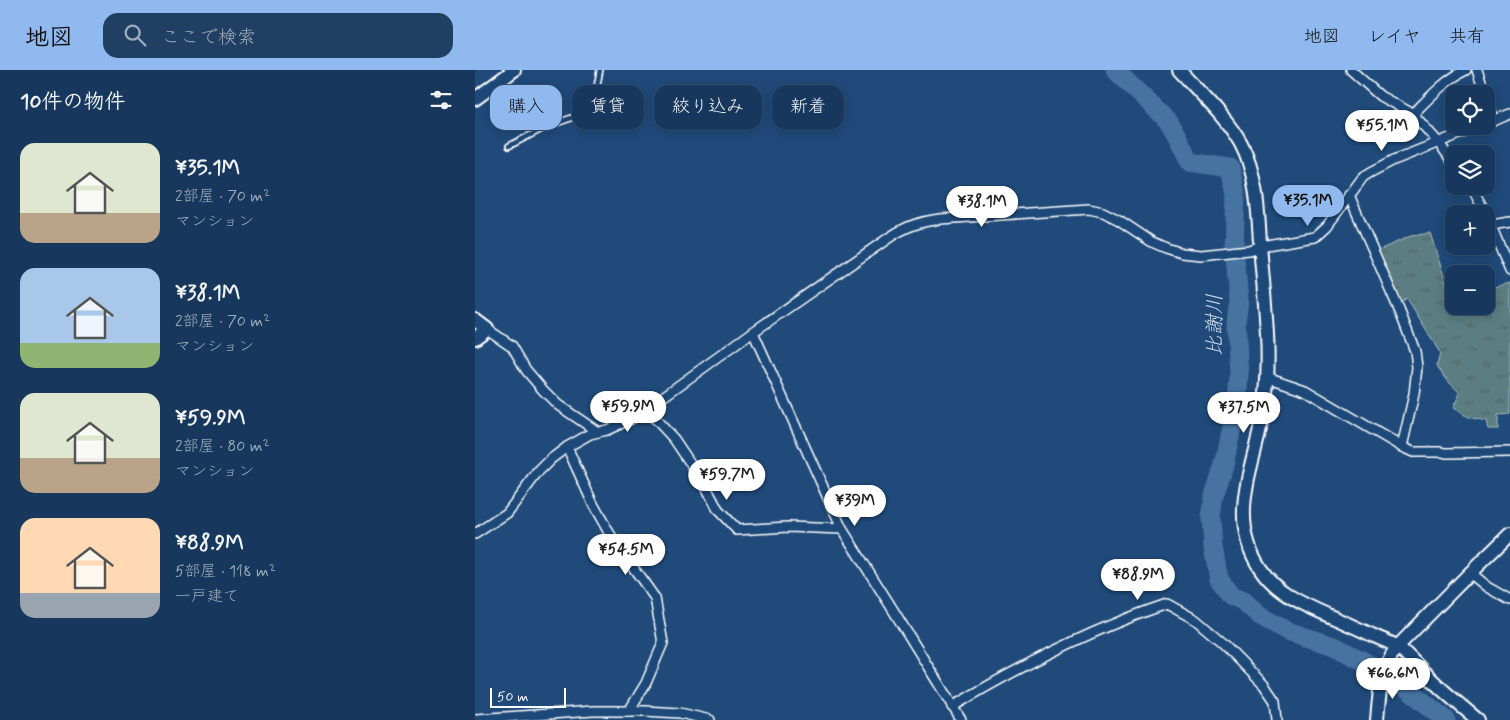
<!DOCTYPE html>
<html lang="ja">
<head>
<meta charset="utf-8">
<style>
	:root { --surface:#17385c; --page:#203f62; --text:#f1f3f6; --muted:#9eacbb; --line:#365272; --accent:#90b9f0 }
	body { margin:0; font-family:Mynerve,"Klee One",sans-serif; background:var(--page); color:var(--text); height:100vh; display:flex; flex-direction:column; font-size:19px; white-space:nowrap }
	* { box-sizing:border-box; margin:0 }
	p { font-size:16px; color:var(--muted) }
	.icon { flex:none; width:28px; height:28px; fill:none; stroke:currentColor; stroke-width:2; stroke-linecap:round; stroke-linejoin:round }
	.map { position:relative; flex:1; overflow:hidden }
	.details { display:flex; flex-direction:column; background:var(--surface); width:475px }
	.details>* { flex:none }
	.top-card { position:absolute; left:15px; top:15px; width:475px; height:45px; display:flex; gap:10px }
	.controls { position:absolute; left:970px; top:15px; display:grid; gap:10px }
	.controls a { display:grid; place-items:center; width:50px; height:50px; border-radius:10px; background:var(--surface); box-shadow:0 2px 12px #0003,0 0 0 1px var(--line); font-size:25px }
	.scale { position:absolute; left:15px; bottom:12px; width:76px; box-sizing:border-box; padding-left:5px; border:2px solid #fff; border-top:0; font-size:14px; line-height:18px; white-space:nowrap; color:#fff; -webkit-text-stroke:4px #1f4a7a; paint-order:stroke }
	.price { position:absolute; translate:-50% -42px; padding:0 11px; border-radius:18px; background:#fff; color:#222; font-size:16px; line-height:32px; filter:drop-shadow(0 1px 2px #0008) }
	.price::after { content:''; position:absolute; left:50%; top:30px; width:15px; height:11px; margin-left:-8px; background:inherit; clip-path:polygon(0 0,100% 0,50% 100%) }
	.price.current { background:var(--accent); color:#111 }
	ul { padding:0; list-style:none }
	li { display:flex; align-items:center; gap:15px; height:125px; padding:0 20px }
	li span { display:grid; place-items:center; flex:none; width:140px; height:100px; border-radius:15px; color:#555 }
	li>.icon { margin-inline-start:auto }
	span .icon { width:60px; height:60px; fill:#fffc; stroke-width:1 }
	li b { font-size:21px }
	h2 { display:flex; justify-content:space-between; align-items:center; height:60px; padding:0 20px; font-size:21px }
	.chip { padding:0 18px; border-radius:15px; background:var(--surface); box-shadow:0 2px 12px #0003,0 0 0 1px var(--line); font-size:18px; line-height:45px }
	.chip.current { background:var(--accent); color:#111 }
	header { display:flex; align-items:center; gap:30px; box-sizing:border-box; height:70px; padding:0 25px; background:var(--accent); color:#111 }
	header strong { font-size:24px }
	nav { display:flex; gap:28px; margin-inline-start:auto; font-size:18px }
	.search { width:350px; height:45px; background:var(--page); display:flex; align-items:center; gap:12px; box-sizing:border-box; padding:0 18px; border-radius:15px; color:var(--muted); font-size:19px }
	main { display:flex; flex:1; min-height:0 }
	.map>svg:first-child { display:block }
	.grass { fill:url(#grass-tufts); stroke:#aebec0 }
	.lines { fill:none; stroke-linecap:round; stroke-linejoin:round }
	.river { stroke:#4673a1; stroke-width:19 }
	.lane-casing { stroke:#fff; stroke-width:8 }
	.street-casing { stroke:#fff; stroke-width:12 }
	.secondary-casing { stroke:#fff; stroke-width:16 }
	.lane { stroke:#1f4a7a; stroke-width:4.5 }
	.street { stroke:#1f4a7a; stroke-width:9 }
	.secondary { stroke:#1f4a7a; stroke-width:12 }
	.labels { text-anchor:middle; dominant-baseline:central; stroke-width:4; stroke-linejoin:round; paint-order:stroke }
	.water-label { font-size:21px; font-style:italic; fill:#d1dce8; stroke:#1f4a7a }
</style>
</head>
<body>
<header>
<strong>地図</strong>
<div class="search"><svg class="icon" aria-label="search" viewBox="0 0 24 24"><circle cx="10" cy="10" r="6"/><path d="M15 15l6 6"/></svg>ここで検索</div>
<nav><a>地図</a><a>レイヤ</a><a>共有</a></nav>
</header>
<main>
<section class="details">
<h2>10件の物件<svg class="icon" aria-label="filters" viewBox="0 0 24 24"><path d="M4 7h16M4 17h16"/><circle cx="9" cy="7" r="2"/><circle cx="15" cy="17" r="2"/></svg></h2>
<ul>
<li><span style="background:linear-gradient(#dfe7d0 70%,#b9a48a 0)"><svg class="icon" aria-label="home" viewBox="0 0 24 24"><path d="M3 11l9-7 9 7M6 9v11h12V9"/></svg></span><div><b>¥35.1M</b><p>2部屋 · 70 m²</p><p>マンション</p></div></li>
<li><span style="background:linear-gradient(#a9c7e8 75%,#8fb573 0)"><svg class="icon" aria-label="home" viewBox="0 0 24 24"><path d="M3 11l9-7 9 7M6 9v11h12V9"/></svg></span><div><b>¥38.1M</b><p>2部屋 · 70 m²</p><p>マンション</p></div></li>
<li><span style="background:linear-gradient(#dfe7d0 65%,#b9a48a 0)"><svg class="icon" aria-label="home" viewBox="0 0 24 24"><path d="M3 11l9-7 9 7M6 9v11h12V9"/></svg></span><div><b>¥59.9M</b><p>2部屋 · 80 m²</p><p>マンション</p></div></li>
<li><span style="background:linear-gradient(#ffd9b3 75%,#9aa5b1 0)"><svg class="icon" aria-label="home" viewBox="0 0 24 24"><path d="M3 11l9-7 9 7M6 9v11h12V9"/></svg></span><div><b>¥88.9M</b><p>5部屋 · 118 m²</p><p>一戸建て</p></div></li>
</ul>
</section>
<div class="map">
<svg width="1035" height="650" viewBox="0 0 1035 650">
	<defs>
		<pattern id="grass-tufts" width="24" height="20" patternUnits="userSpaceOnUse" patternTransform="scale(1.25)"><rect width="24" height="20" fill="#5c7e82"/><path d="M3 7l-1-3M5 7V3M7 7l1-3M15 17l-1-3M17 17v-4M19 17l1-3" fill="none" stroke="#546567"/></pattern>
	</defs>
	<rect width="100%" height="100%" fill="#1f4a7a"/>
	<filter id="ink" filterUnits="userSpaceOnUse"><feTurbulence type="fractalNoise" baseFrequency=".02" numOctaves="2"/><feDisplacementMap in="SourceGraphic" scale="10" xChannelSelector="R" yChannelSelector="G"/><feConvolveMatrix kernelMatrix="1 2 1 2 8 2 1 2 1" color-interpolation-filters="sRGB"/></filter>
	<g filter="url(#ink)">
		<polygon class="grass" points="955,163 975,225 979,225 979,236 1011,236 1011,219 1035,213 1035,344 1023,345 1023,359 1013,359 1011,351 993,347 978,338 985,323 973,311 962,296 965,283 932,229 922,235 899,182 936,166"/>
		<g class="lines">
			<polyline class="river" points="640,0 694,52 701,64 715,92 755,98 761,124 759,176 764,231 761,253 764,304 762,333 749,395 739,426 736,447 738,477 744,509 756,526 768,531 785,546 812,561 859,576 898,596 935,621 971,650"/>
			<g class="lane-casing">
				<polyline id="lane" points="34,76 73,56 111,43 116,35 121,21 125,0"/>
			</g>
			<g class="street-casing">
				<g id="street">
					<polyline points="876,0 905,26 938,44 964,73 979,94"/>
					<polyline points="1002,0 1010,24"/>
					<polyline points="1011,27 1019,50"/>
					<path d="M 938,44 C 954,28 970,10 991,0"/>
					<polyline points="1011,54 1035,44"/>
					<polyline points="996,116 1011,144"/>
					<polyline points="874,125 925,242 940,281 942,297 939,324 927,377"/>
					<polyline points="1011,144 1035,201"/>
					<polyline points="1016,155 1035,152"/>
					<polyline points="12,259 37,276 51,300 68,320 83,335 123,362"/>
					<polyline points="278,262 367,459 415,535 486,650"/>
					<polyline points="792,307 830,320 927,377 938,382 967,382 971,383 1035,382"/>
					<polyline points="171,339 199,369 230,415 243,440 262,460 313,457 367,459"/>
					<polyline points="92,377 118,434 137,468 180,528 188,573 171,613 154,641"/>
					<path d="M 0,464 L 32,443 L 64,401 L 76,389 L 92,377 L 115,364 L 132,360 L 156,349 L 171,339 L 278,262 L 415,167 C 432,156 444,152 465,149 L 614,139 L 628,142 L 644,150 L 677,172 L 691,178 L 707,183 L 726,185 L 774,180 L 785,176 L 840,167 L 852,156 L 888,107 L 896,102 L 919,90 L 1005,56"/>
					<polyline points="995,503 1012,517 1035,530"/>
					<path d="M 477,637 C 545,596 617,559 692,534 L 721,550 L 748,573 L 789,615 L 800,631 L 802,650"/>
					<polyline points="0,649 118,641 170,641 205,643 235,650"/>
				</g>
			</g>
			<g class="secondary-casing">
				<g id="secondary">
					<path d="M 704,0 C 723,21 752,48 766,74 C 784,108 783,149 786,187 C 790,238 797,289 789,339 C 780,395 751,446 785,498 C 802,524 830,535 857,547 C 871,553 884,559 897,565 C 905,569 915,572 923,577 C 934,586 944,598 955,608 C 970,623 986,636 1003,650"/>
					<polyline points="0,29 39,0"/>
					<polyline points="0,250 12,259 0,268"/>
					<path d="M 902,650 C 904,624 906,598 922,577 L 995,503 L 1035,464"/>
				</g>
			</g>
			<use href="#lane" class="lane"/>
			<use href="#street" class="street"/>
			<use href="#secondary" class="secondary"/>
		</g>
	</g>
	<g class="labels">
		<g class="water-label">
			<text transform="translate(740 255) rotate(-90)">比謝川</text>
		</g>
	</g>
</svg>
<div class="controls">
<a><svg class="icon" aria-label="locate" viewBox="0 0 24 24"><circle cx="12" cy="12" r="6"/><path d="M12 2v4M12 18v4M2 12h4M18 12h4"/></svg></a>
<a><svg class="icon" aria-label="layers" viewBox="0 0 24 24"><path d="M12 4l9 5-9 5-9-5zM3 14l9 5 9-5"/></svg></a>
<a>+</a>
<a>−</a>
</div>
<div class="scale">50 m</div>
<b class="price" style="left:907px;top:82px">¥55.1M</b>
<b class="price current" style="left:833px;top:157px">¥35.1M</b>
<b class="price" style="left:507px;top:158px">¥38.1M</b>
<b class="price" style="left:153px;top:363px">¥59.9M</b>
<b class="price" style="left:769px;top:364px">¥37.5M</b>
<b class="price" style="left:252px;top:431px">¥59.7M</b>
<b class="price" style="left:380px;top:457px">¥39M</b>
<b class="price" style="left:151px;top:506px">¥54.5M</b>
<b class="price" style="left:663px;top:531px">¥88.9M</b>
<b class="price" style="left:918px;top:630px">¥66.6M</b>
<div class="top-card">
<a class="chip current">購入</a>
<a class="chip">賃貸</a>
<a class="chip">絞り込み</a>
<a class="chip">新着</a>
</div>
</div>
</main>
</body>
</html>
